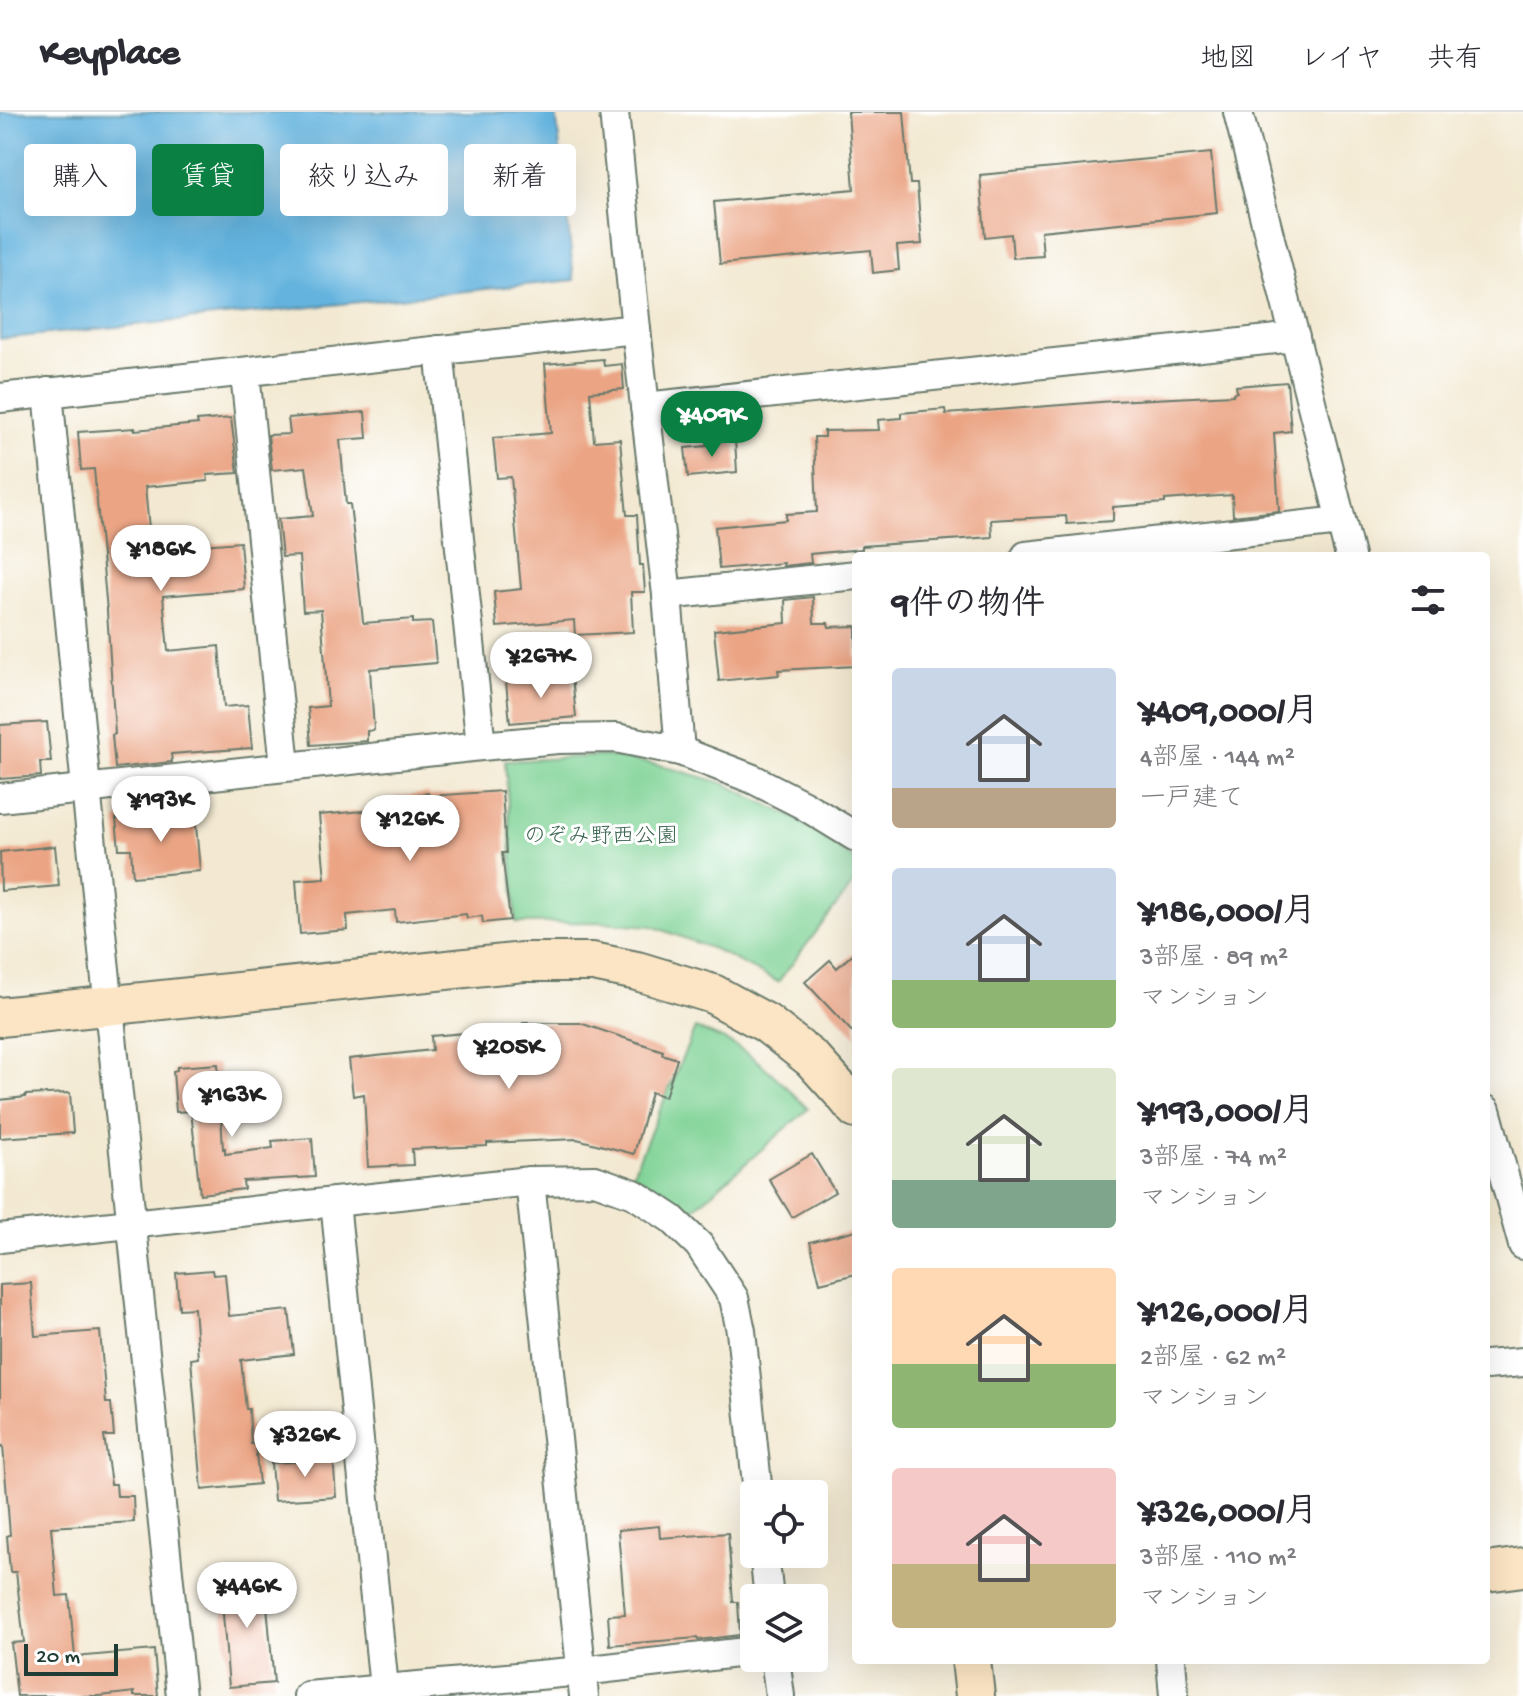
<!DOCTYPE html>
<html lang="ja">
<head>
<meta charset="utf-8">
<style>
	:root { --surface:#fff; --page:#f7f7f7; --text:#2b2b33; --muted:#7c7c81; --line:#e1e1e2; --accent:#0b8043 }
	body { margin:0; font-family:"Gochi Hand","Klee One",sans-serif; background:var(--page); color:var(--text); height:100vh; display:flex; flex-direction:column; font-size:30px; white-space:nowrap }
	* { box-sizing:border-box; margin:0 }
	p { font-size:26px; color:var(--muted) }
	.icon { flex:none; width:44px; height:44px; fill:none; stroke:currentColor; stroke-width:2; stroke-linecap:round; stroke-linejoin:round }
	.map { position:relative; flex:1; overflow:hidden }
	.details { position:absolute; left:852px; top:440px; width:638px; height:1112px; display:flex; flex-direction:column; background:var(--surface); border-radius:8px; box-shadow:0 8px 32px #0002 }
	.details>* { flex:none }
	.top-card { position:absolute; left:24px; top:32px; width:708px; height:72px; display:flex; gap:16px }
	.buttons { position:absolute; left:740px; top:1368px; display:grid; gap:16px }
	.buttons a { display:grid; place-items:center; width:88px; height:88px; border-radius:8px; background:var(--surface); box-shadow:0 8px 32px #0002; font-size:40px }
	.scale { position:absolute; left:24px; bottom:20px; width:94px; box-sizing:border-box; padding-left:8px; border:4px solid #1f3d34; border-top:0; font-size:22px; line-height:28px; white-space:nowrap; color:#1f3d34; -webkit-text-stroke:6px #fff; paint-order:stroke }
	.price { position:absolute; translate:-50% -68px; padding:0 18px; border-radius:28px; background:#fff; color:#222; font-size:26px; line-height:52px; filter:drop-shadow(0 2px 4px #0008) }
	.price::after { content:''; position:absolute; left:50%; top:48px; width:24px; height:18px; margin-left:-12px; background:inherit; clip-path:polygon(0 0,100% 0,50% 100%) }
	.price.active { background:var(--accent); color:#fff }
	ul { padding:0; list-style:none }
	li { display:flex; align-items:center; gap:24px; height:200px; padding:0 40px }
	li span { display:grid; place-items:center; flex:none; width:224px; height:160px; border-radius:8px; color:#555 }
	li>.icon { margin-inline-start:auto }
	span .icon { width:96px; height:96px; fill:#fffc; stroke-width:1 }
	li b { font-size:34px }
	h2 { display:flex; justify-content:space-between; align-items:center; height:96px; padding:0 40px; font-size:34px }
	.tag { padding:0 28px; border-radius:8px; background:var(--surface); box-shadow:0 8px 32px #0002; font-size:28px; line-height:72px }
	.tag.active { background:var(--accent); color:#fff }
	header { display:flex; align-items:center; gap:48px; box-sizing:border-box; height:112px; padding:0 40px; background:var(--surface); border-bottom:2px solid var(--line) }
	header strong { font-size:38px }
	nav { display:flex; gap:44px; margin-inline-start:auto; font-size:28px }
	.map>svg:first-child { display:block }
	.green { fill:#80d396; stroke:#508865; stroke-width:2 }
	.water { fill:#63b3de; stroke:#417889; stroke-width:2 }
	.building { fill:#eba585 }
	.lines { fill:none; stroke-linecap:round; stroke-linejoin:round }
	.street-casing { stroke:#69796b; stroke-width:32 }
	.secondary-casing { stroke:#69796b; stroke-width:42 }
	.street { stroke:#fff; stroke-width:28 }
	.secondary { stroke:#fce5c4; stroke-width:38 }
	.labels { text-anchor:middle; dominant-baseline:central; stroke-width:6; stroke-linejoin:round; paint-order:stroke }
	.park-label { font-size:22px; fill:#37624c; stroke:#fff }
</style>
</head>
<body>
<header>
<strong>Keyplace</strong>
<nav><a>地図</a><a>レイヤ</a><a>共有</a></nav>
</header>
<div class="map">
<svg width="1523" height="1584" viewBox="0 0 1523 1584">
	<rect width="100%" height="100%" fill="#fff"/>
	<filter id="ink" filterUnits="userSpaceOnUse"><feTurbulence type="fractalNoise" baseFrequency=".0125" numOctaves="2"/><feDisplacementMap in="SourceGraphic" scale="16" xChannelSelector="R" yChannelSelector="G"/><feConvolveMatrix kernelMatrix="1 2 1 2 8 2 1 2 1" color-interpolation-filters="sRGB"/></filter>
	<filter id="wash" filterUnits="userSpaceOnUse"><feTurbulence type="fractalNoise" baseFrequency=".006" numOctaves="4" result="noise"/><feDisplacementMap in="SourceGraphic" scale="32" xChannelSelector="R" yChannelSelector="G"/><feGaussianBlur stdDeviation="1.8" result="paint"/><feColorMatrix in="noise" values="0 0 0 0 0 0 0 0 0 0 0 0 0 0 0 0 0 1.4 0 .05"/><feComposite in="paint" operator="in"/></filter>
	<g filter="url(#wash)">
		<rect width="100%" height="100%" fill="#f3e9d2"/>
		<g class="green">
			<polygon points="606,644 659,653 723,671 793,705 856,749 856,768 778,870 716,838 652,814 602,810 516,811 505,649"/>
			<path d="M 695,916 C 707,921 719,925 730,931 C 761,948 784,972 808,997 L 690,1100 C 671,1084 654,1073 632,1063 Z"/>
		</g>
		<polygon class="water" points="0,0 556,0 574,168 0,227"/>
		<g id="blocks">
			<g class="building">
				<polygon points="848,0 904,0 910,72 917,72 922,132 897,134 899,158 873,161 871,138 720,152 714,90 854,77"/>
				<polygon points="1211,41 1217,101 1041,119 1043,144 1013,146 1011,122 985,125 980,63"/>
				<polygon points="603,247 604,254 622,252 624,277 590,280 594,329 620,327 627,403 637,403 640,453 643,453 645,480 631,480 633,520 575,523 574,508 497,515 494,480 521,477 511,365 497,366 493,326 551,321 545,252"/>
				<polygon points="1287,270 1291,319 1274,321 1279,399 1233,404 1232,383 1165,388 1165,391 1113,395 1113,409 1067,412 1066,404 991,408 992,425 862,434 862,437 810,442 811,451 783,454 783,451 719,457 715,415 786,408 786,402 817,400 814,325 824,325 824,319 879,318 878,308 901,306 901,301 945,297 946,302 1113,289 1233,283 1233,281 1237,280 1236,274"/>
				<polygon points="365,300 367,326 340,328 346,392 350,392 363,509 364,511 413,507 413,511 432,510 436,551 370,557 374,618 367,619 367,629 311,633 308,596 328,594 321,498 303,499 299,444 282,445 278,407 313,404 306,355 272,358 268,323 290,322 288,306"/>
				<polygon points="231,306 238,361 207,363 208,369 145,375 151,437 240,430 244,477 163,484 168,539 219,534 224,595 248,593 252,636 171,642 172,650 115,656 112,623 115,622 107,499 94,357 81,358 78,320 135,316 135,318 198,312 197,309"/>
				<polygon points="735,328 737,360 688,365 685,336 707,334 707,330"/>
				<polygon points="813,485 814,511 828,511 829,515 856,514 856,554 778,558 779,563 719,569 714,518 786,511 785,488"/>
				<polygon points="572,564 576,605 510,611 506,570"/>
				<polygon points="47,610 51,650 40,650 41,664 0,667 0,613"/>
				<polygon points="502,679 506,741 502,741 510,808 483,811 482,804 467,806 466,802 396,810 395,798 347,803 348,818 300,822 296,768 325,766 319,703 397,696 396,685 428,681 429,684"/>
				<polygon points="195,701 200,759 133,765 131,737 119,737 116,707"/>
				<polygon points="55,734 59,774 1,779 0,740"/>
				<polygon points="856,839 856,924 805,870 830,848 837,856"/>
				<polygon points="523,911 580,911 663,939 662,942 677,947 665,985 651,980 634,1042 577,1027 487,1031 487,1034 412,1037 413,1053 368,1055 364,982 353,984 349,947 432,938 431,924 523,916"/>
				<polygon points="218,952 223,1037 225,1036 225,1042 273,1036 272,1029 312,1026 315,1065 243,1069 244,1077 200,1082 191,999 176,1000 173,959 177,958 177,955"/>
				<polygon points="70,981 73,1021 0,1026 0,988 25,985 25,983"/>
				<polygon points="812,1042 835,1080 792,1105 769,1067"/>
				<polygon points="856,1118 856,1162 820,1171 810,1130"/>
				<polygon points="212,1158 213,1163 225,1162 229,1204 289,1198 294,1242 241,1248 246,1297 249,1297 251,1332 255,1332 259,1372 202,1378 191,1247 198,1246 194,1196 179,1197 176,1161"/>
				<polygon points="31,1171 35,1224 100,1219 106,1291 111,1291 114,1324 104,1324 111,1372 116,1372 117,1384 133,1384 134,1410 51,1415 57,1484 69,1483 75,1545 154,1538 158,1584 134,1584 134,1580 100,1584 17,1584 11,1531 24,1530 16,1460 10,1460 7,1424 10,1423 3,1334 0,1334 0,1173"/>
				<polygon points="333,1342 336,1385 274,1389 271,1351 306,1349 306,1343"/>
				<polygon points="659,1414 660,1426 728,1421 733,1490 738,1490 740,1523 707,1527 698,1528 697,1526 610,1533 608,1503 625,1502 618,1418"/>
				<polygon points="264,1461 274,1571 229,1575 220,1466"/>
			</g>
		</g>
	</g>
	<g filter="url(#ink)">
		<use href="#blocks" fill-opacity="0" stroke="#69796b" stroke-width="2"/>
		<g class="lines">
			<g class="street-casing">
				<g id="street">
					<polyline points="1238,0 1350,444"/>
					<polyline points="636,217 667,483 680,639"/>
					<polyline points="439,238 481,634"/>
					<polyline points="245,261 285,654"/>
					<polyline points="48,280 86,676 181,1584"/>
					<polyline points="0,286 636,217 614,0"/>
					<polyline points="645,295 1295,225"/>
					<polyline points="1026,444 1341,409"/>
					<polyline points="667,483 856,463"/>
					<polyline points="0,686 481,634 558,627 616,626 680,639 753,667 802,692 856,725"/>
					<polyline points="1486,998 1523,1133"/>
					<polyline points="530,1069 584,1584"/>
					<polyline points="335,1090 384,1576"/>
					<polyline points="0,1126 530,1069 595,1068 634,1082 672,1107 699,1133 734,1186 741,1219 758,1382"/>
					<polyline points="1486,1253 1523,1250"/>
					<polyline points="764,1442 769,1486"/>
					<polyline points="775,1546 780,1584"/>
					<polyline points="1171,1548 1174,1584"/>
					<polyline points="308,1584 582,1559 754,1539"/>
				</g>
			</g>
			<g class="secondary-casing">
				<g id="secondary">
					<polyline points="0,905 523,850 593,850 637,859 713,882 766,911 812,947 842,980 856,997"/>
					<polyline points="1486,1460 1523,1455"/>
					<polyline points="971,1548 975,1584"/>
				</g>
			</g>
			<use href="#street" class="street"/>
			<use href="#secondary" class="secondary"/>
		</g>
	</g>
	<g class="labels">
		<g class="park-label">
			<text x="601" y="726">のぞみ野西公園</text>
		</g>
	</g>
</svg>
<div class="buttons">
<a><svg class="icon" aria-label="locate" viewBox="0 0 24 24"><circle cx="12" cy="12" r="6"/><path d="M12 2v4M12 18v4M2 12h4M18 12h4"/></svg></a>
<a><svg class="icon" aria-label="layers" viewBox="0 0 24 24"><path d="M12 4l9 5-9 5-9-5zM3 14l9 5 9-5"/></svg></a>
</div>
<div class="scale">20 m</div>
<b class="price active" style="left:712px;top:347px">¥409K</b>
<b class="price" style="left:161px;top:481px">¥186K</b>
<b class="price" style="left:541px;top:588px">¥267K</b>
<b class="price" style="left:161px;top:732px">¥193K</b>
<b class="price" style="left:410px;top:751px">¥126K</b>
<b class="price" style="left:509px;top:979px">¥205K</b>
<b class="price" style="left:232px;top:1027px">¥163K</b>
<b class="price" style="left:305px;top:1367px">¥326K</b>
<b class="price" style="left:247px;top:1518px">¥446K</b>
<div class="top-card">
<a class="tag">購入</a>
<a class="tag active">賃貸</a>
<a class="tag">絞り込み</a>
<a class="tag">新着</a>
</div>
<section class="details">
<h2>9件の物件<svg class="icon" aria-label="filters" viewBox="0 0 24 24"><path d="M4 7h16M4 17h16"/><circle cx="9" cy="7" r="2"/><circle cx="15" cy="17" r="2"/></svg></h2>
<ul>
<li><span style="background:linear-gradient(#c9d6e8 75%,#b9a48a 0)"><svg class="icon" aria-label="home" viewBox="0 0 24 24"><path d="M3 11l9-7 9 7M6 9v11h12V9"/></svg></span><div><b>¥409,000/月</b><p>4部屋 · 144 m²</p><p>一戸建て</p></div></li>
<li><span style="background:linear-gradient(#c9d6e8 70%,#8fb573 0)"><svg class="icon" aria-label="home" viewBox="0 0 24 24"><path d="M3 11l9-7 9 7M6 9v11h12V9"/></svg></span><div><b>¥186,000/月</b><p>3部屋 · 89 m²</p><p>マンション</p></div></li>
<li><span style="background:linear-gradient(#dfe7d0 70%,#7fa58c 0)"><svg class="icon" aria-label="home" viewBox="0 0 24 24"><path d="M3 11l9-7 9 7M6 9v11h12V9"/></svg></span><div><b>¥193,000/月</b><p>3部屋 · 74 m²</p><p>マンション</p></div></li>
<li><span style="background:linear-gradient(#ffd9b3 60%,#8fb573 0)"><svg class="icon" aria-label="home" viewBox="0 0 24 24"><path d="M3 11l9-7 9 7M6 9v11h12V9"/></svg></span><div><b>¥126,000/月</b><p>2部屋 · 62 m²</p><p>マンション</p></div></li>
<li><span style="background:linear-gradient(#f6c9c9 60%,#c2b280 0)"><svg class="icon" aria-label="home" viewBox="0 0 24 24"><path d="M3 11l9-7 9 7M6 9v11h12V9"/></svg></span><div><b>¥326,000/月</b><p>3部屋 · 110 m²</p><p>マンション</p></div></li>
</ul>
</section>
</div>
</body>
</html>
